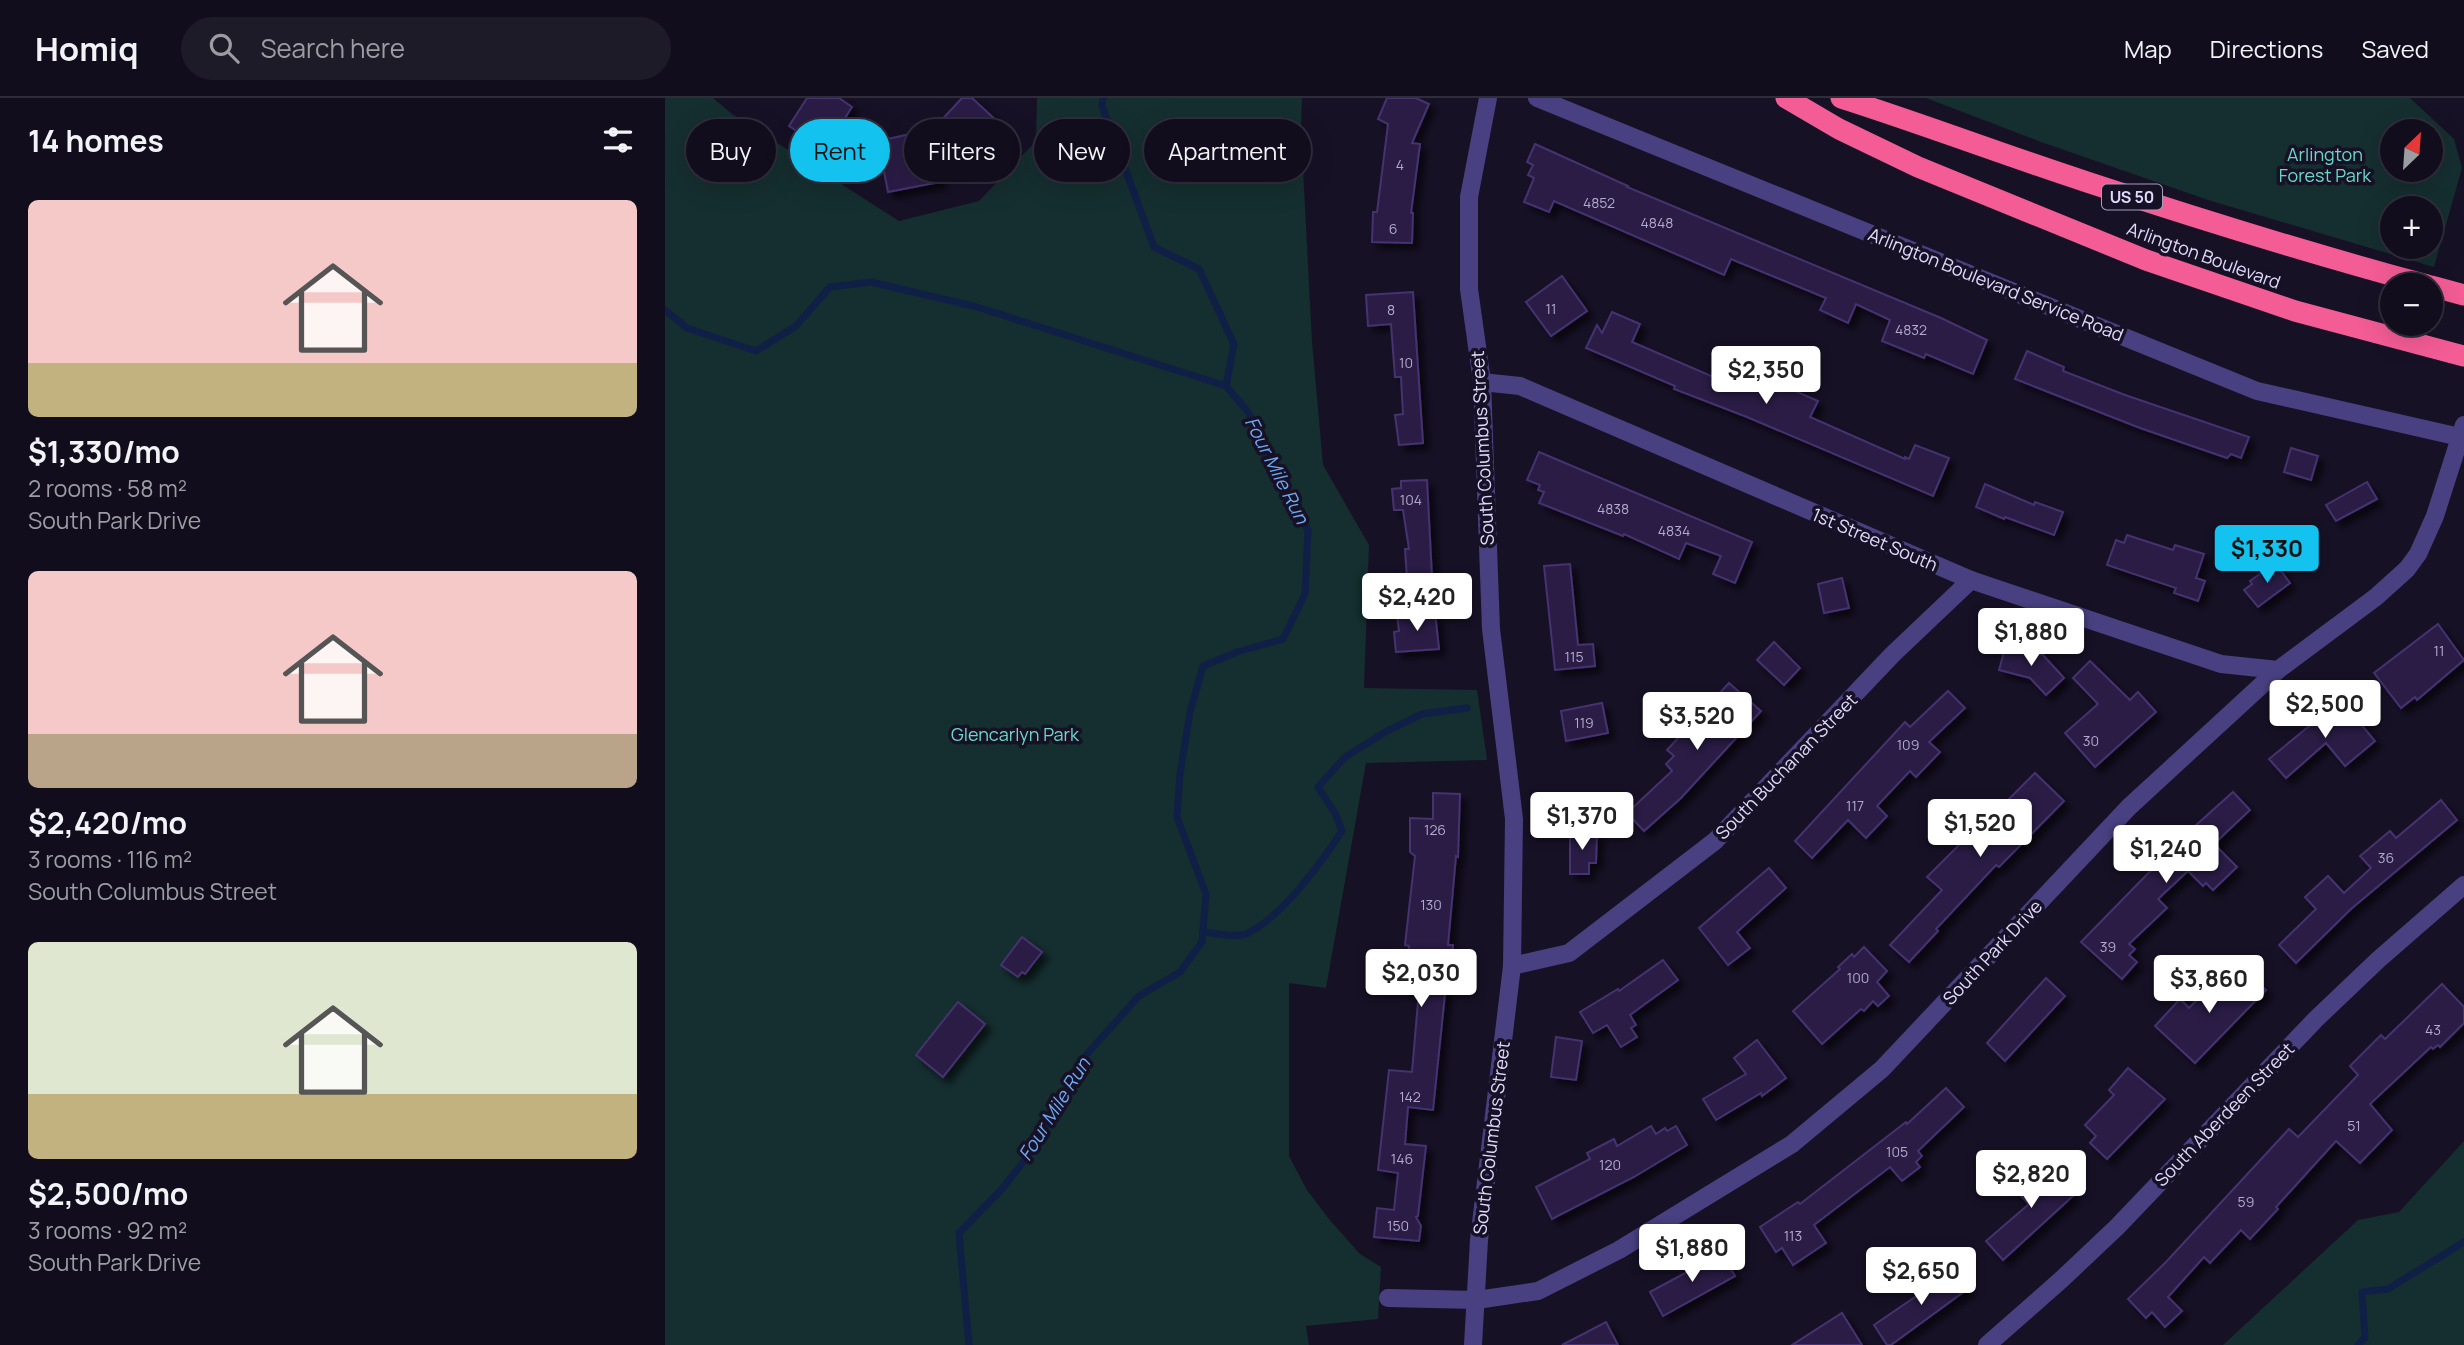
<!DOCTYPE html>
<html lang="en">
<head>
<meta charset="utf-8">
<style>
	:root { --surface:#110d1c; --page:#1e1b29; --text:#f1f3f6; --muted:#9c9ca3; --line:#302d3b; --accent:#13c2ee }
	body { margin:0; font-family:Manrope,sans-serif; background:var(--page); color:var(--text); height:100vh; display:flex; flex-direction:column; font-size:26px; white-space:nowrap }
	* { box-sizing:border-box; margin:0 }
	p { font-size:23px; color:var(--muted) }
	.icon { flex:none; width:38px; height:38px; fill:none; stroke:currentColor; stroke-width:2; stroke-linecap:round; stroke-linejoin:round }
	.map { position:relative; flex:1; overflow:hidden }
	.side { display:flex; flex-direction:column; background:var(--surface); width:665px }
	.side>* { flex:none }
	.guide { position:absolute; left:21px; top:21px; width:665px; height:63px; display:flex; gap:14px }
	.needle { width:46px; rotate:25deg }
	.buttons { position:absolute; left:1715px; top:21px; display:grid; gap:14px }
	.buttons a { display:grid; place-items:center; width:63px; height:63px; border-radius:50%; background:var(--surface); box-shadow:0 7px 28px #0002,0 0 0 2px var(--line); font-size:35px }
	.price { position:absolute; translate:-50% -60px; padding:0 16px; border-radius:7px; background:#fff; color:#222; font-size:23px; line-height:46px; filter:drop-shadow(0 2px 4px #0008) }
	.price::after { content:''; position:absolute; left:50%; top:42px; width:21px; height:16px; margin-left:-10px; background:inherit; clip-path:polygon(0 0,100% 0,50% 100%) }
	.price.selected { background:var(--accent); color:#111 }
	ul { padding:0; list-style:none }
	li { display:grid; align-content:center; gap:14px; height:371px; padding:0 28px }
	li span { display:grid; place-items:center; height:217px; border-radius:10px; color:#555 }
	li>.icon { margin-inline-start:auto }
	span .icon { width:126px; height:126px; fill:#fffc; stroke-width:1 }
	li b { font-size:30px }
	h2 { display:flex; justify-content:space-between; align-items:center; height:84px; padding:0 28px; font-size:30px }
	.pill { padding:0 24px; border-radius:32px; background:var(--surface); box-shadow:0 7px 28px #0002,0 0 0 2px var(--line); font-size:24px; line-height:63px }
	.pill.selected { background:var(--accent); color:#111 }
	header { display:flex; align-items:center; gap:42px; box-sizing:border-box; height:98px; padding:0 35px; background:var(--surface); border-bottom:2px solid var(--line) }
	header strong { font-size:33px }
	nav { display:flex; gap:38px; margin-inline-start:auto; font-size:24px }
	.search { width:490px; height:63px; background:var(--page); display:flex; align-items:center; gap:18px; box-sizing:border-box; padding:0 24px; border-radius:38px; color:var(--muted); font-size:26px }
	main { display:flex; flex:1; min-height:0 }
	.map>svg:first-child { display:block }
	.green { fill:#152e2f; fill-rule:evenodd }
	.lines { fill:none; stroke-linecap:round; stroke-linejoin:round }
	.stream { stroke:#101f46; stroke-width:7 }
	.building { fill:#2a1e45; stroke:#453270; stroke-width:2; filter:url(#shadow) }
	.minor { stroke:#494081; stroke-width:18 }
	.highway { stroke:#f35c95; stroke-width:21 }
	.labels { text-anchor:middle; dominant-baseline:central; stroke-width:7; stroke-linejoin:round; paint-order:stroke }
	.number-label { font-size:14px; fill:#b2aace }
	.shield { fill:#171126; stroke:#a49dbc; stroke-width:2 }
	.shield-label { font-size:16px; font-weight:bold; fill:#e0d9fc }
	.park-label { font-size:18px; fill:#69d8c7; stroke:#171126 }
	.street-label { font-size:18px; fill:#e0d9fc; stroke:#171126 }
	.water-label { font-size:19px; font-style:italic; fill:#6ea9f5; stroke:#171126 }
</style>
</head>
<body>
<header>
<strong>Homiq</strong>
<div class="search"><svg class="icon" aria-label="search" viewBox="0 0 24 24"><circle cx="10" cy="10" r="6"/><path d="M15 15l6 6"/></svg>Search here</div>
<nav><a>Map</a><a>Directions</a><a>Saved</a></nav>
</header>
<main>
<section class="side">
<h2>14 homes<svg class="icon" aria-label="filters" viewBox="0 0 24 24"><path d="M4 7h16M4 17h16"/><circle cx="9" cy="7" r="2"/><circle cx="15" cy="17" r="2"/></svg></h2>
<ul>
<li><span style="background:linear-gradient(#f6c9c9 75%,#c2b280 0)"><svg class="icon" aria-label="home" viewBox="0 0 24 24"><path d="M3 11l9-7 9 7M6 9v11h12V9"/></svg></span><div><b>$1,330/mo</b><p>2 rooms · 58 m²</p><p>South Park Drive</p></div></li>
<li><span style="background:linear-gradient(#f6c9c9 75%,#b9a48a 0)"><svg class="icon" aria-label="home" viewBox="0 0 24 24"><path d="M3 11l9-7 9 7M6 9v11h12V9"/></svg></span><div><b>$2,420/mo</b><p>3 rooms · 116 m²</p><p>South Columbus Street</p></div></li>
<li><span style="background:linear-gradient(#dfe7d0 70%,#c2b280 0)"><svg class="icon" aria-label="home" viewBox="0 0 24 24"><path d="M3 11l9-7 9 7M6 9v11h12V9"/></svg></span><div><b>$2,500/mo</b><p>3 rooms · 92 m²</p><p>South Park Drive</p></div></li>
</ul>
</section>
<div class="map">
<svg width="1799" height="1247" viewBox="0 0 1799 1247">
	<defs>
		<filter id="shadow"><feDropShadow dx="6" dy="6" stdDeviation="3.5" flood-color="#0009"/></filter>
	</defs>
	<rect width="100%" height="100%" fill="#171126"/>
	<g class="green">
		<polygon points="0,0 48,0 67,16 234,123 314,103 371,43 372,0 637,0 636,33 647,243 658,367 704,447 699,590 812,592 822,662 701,665 661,890 624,885 624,1058 642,1092 664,1121 695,1156 716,1169 713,1221 641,1228 644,1247 0,1247"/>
		<path d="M 1261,0 L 1745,0 L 1789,41 L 1797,70 L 1769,169 L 1543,102 L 1379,45 ZM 1766,33 L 1766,72 L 1727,72 L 1727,33 ZM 1766,110 L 1766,149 L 1727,149 L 1727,110 Z"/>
		<polygon points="1799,1043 1799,1247 1558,1247 1693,1122 1734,1114"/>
	</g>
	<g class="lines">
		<g class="stream">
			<polyline points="438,0 437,8 489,149 534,171 569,246 561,288"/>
			<polyline points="0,212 22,230 91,253 131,228 165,189 206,184 312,209 561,288 584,315 601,359 643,432 640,496 618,541 572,554 538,568 525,614 515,676 512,719 541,796 537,844 515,874 474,898 421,957 366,1054 337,1091 294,1135 304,1247"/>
			<path d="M 538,834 C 549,835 570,840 581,836 C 616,820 656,765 677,733 L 670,715 L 653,689 L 680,659 L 722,633 L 757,616 L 802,610"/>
			<polyline points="1693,1247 1700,1240 1697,1194 1723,1191 1799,1144"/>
		</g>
	</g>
	<g class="building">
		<polygon points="142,0 174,0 187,9 160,51 124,28"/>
		<polygon points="297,0 307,0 345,35 316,66 272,27"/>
		<polygon points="722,0 751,0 764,6 747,45 755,46 746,115 748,115 747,145 707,144 708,114 712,114 723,26 713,21"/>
		<polygon points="264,32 275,84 223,94 213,43"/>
		<polygon points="870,46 963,88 962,89 1276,220 1322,242 1308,276 1261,256 1259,260 1217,243 1225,222 1191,206 1183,225 1155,212 1161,200 1066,161 1059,177 889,103 884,114 859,104 869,80 863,77 868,67 862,64"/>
		<polygon points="897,178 922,213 886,238 861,204"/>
		<polygon points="748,194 758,345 734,347 730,317 738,316 736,279 730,279 726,226 703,228 701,197"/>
		<polygon points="947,214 975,226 967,244 1046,278 1069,268 1112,285 1153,303 1145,319 1240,361 1240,359 1244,361 1250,347 1284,360 1268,398 1082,319 1009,291 1010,288 921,250 932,227 937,235"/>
		<polygon points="1362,253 1399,269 1398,273 1460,297 1584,339 1576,360 1566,356 1562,360 1475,330 1350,281"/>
		<polygon points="1626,350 1653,358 1646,382 1619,374"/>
		<polygon points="874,354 1087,444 1070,485 1048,476 1056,458 1021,445 1014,461 959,436 958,438 874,405 879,394 873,392 875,387 862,382"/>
		<polygon points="762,382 767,479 742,480 740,451 744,451 738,412 729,412 727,391 736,390 736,383"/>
		<polygon points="1702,384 1712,401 1671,423 1661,407"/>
		<polygon points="1320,386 1369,407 1370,404 1398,414 1389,437 1340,419 1339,421 1311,409"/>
		<polygon points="1462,437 1508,452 1510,447 1539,456 1531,480 1540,483 1533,503 1509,495 1511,490 1442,467 1451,442 1459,445"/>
		<polygon points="1610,465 1625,485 1593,509 1579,492 1587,486 1585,483"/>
		<polygon points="905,466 913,547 928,546 930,568 890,572 879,468"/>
		<polygon points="1177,480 1184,510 1159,515 1153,486"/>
		<polygon points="770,514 774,551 731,554 729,534 734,533 732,517"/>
		<polygon points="1773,526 1799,562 1752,602 1750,599 1736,610 1709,575"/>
		<polygon points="1109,544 1135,570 1119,587 1092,562"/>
		<polygon points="1341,547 1378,557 1399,580 1381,597 1365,580 1334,572"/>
		<polygon points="1425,563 1465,602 1473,594 1491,614 1430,669 1400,635 1433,606 1408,580"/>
		<polygon points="1064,585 1096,613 1016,700 979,733 962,715 1007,673 1001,666 1009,658 1002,652"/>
		<polygon points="1283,593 1300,610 1264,644 1275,654 1251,679 1245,673 1212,708 1222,718 1201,740 1183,722 1147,760 1130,743 1240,624 1245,629"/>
		<polygon points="1676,602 1710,643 1680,668 1661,645 1621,680 1604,661"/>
		<polygon points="937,605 943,635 901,643 896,613"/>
		<polygon points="1370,675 1399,703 1334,769 1331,767 1271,831 1273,833 1244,864 1225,847 1277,792 1262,779 1331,710 1333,712"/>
		<polygon points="1568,694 1585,712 1549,746 1572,769 1548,792 1541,785 1538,788 1523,773 1493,801 1502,810 1464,846 1470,851 1464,857 1472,864 1457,881 1416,844 1500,758 1497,755 1519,734 1521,736"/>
		<polygon points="768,695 795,696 793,759 791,758 783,847 788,847 786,867 783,867 768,1012 743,1009 740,1046 761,1048 753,1118 751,1119 756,1128 754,1143 709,1139 712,1110 729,1112 733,1075 713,1072 724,972 747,974 754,892 740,891 744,848 740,847 750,758 745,754 745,720 768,721"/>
		<polygon points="1776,702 1792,722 1686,811 1631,865 1614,847 1651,811 1640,799 1663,778 1679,795 1706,770 1695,758 1725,733 1731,740"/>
		<polygon points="905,735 932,735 931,765 924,765 924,776 905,776"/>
		<polygon points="1104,770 1121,790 1072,834 1085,850 1063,867 1034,830"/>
		<polygon points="357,839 377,854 360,876 357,874 353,879 336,867"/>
		<polygon points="1199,849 1222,873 1212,884 1224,898 1213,908 1208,903 1199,913 1196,911 1157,946 1128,913 1175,871 1173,869 1187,856 1189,859"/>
		<polygon points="998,862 1013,882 965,917 971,927 966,930 972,939 956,949 942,927 928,935 915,914 953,891 954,893"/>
		<polygon points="1583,875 1601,892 1530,965 1490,928 1515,901 1524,910 1556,876 1569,889"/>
		<polygon points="1381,880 1400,898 1340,963 1322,945"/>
		<polygon points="1777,886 1799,909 1799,925 1775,949 1773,947 1768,951 1766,949 1705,1006 1727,1032 1695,1065 1671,1043 1611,1109 1613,1111 1585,1141 1576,1132 1545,1165 1539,1159 1503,1199 1517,1213 1500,1229 1487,1214 1481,1220 1463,1201 1501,1164 1624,1031 1633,1039 1693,977 1685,968 1716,937 1720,941"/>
		<polygon points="293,904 320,926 278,979 251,957"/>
		<polygon points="891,939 917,943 911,982 886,979"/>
		<polygon points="1092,942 1121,980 1097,998 1096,995 1051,1022 1038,1001 1081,976 1069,960"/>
		<polygon points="1463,970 1500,1001 1442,1061 1425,1045 1431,1038 1420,1027 1449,997 1444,992"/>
		<polygon points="1281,990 1299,1009 1253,1053 1257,1058 1251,1064 1255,1069 1237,1083 1225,1069 1149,1127 1161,1145 1128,1167 1117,1150 1111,1154 1095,1129 1133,1104 1135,1106 1241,1024 1242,1026"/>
		<polygon points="986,1028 991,1036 1000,1030 1002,1033 1011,1028 1022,1047 969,1079 887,1121 871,1089 925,1061 922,1055 949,1041 952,1048"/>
		<polygon points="1375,1065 1408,1098 1338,1162 1321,1143 1364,1106 1349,1091"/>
		<polygon points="1057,1155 1070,1178 998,1218 985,1194"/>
		<polygon points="1288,1169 1304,1190 1226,1247 1222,1247 1209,1227 1269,1186"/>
		<polygon points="1177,1215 1197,1247 1127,1247"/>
		<polygon points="941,1224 953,1247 897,1247"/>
	</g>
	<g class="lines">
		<g class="minor">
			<polyline points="872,0 1592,293 1799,340"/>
			<polyline points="817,284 855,288 1306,482 1556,566 1613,572"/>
			<polyline points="847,868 904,855 1050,743 1228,556 1306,482"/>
			<polyline points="723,1200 812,1202 873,1193 954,1152 1127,1046 1217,971 1464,709 1613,572 1711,499 1742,471 1753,456 1770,418 1799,327"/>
			<polyline points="808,1247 814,1142 847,868 849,721 826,531 817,284 804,191 804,99 823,0"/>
			<polyline points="1322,1247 1397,1181 1452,1129 1651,921 1713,862 1799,787"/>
		</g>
		<g class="highway">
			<polyline points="1121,0 1174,31 1253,69 1481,162 1630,213 1799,258"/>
			<path d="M 1176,0 C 1258,26 1339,57 1422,84 C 1534,121 1647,156 1762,187"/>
			<polyline points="1766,188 1799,197"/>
		</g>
	</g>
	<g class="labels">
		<g class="number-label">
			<text x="735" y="66">4</text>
			<text x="934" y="104">4852</text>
			<text x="992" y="124">4848</text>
			<text x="728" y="130">6</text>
			<text x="886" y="210">11</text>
			<text x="726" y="211">8</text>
			<text x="1246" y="231">4832</text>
			<text x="741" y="264">10</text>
			<text x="746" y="401">104</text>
			<text x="948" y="410">4838</text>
			<text x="1009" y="432">4834</text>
			<text x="1774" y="552">11</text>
			<text x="909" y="558">115</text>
			<text x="919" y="624">119</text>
			<text x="1426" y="642">30</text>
			<text x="1243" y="646">109</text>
			<text x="1190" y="707">117</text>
			<text x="770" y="731">126</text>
			<text x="1721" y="759">36</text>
			<text x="766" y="806">130</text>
			<text x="1443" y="848">39</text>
			<text x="1193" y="879">100</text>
			<text x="1768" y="931">43</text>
			<text x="745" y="998">142</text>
			<text x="1689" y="1027">51</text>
			<text x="1232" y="1053">105</text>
			<text x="737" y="1060">146</text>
			<text x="945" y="1066">120</text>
			<text x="1581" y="1103">59</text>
			<text x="733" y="1127">150</text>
			<text x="1128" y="1137">113</text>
		</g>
		<rect class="shield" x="1437" y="86.5" width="60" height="25" rx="5"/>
		<g class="shield-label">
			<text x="1467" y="99">US 50</text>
		</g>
		<g class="park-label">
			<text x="1660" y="56">Arlington<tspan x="1660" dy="21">Forest Park</tspan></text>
			<text x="350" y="636">Glencarlyn Park</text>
		</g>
		<g class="street-label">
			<text transform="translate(1539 157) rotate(20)">Arlington Boulevard</text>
			<text transform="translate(1331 186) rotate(22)">Arlington Boulevard Service Road</text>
			<text transform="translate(817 350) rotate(-93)">South Columbus Street</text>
			<text transform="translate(1210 441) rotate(23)">1st Street South</text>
			<text transform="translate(1121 668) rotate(-46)">South Buchanan Street</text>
			<text transform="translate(1327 854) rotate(-47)">South Park Drive</text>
			<text transform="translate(1559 1016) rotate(-46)">South Aberdeen Street</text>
			<text transform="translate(826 1040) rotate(-83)">South Columbus Street</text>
		</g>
		<g class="water-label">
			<text transform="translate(612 372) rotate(63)">Four Mile Run</text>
			<text transform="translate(389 1011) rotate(-58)">Four Mile Run</text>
		</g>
	</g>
</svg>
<div class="buttons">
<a><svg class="needle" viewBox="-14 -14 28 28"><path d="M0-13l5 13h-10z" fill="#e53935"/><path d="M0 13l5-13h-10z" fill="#9c9ca3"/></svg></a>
<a>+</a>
<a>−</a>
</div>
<b class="price" style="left:1101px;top:308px">$2,350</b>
<b class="price selected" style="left:1602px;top:487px">$1,330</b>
<b class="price" style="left:752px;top:535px">$2,420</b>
<b class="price" style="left:1366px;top:570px">$1,880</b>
<b class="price" style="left:1660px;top:642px">$2,500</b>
<b class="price" style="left:1032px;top:654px">$3,520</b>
<b class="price" style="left:917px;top:754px">$1,370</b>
<b class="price" style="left:1315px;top:761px">$1,520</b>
<b class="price" style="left:1501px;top:787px">$1,240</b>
<b class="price" style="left:756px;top:911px">$2,030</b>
<b class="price" style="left:1544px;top:917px">$3,860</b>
<b class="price" style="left:1366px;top:1112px">$2,820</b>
<b class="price" style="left:1027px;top:1186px">$1,880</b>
<b class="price" style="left:1256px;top:1209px">$2,650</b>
<div class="guide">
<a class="pill">Buy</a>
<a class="pill selected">Rent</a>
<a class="pill">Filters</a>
<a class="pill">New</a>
<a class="pill">Apartment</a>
</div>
</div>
</main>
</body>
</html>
